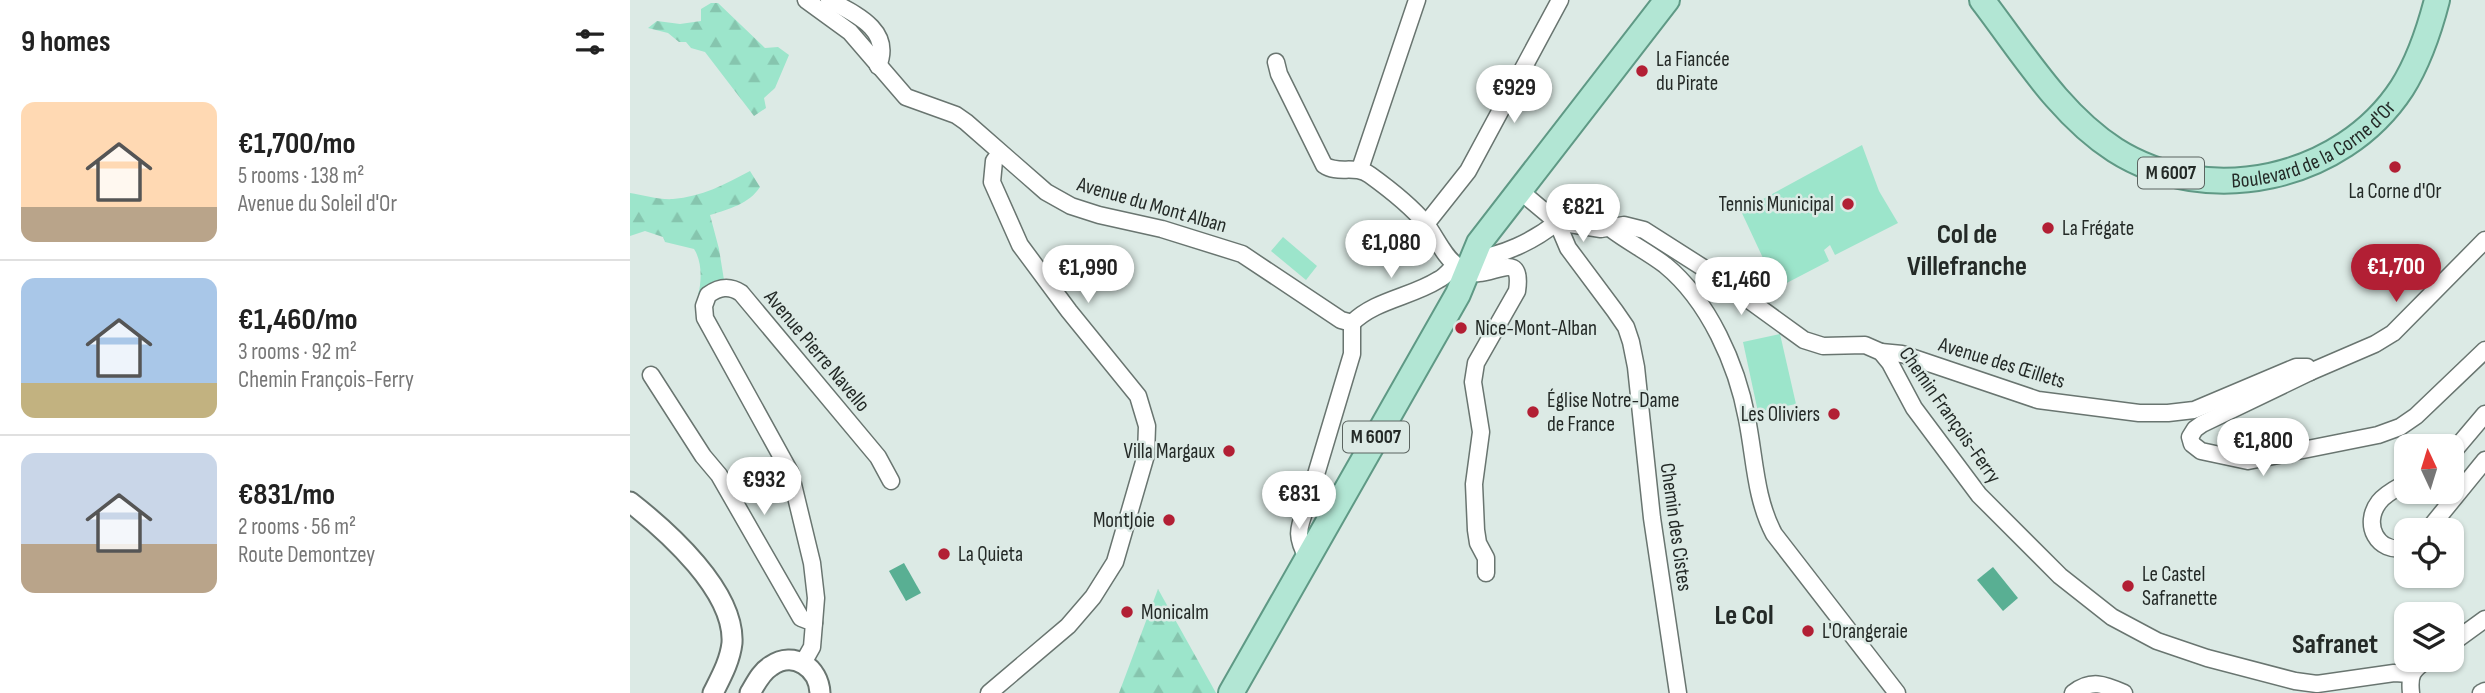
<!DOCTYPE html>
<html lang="en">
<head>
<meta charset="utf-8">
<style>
	:root { --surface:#fff; --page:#f2f2f2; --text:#222; --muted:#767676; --line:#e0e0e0; --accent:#b21f34 }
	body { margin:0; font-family:"Sofia Sans Condensed",sans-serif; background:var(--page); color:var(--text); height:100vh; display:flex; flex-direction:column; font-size:26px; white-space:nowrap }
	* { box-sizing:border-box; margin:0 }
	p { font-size:23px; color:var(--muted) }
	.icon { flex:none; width:38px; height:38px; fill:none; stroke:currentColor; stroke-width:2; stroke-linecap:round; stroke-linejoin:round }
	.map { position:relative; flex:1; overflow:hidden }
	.details { display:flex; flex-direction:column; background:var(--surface); width:630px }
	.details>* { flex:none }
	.needle { width:46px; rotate:356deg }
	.fabs { position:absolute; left:1764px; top:434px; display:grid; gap:14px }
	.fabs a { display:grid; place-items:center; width:70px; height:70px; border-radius:14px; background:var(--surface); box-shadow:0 2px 5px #0004; font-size:35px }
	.price { position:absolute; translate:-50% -60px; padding:0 16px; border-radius:24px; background:#fff; color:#222; font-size:23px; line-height:46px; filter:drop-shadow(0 2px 4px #0008) }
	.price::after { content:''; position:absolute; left:50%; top:42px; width:21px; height:16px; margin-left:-10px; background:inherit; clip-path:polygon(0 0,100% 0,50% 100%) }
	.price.current { background:var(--accent); color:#fff }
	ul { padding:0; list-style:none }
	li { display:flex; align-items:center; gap:21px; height:175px; padding:0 21px }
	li+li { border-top:2px solid var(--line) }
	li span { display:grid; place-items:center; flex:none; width:196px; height:140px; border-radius:14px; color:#555 }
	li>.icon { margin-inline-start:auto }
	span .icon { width:84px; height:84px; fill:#fffc; stroke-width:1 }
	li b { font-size:30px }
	h2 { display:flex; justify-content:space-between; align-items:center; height:84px; padding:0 21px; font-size:30px }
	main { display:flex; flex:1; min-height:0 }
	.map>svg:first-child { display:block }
	.forest { fill:url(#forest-firs) }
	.pitch { fill:#9ce5cb }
	.water { fill:#59af93 }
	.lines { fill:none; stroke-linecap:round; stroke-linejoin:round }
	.minor-casing { stroke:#697570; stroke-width:19 }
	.tertiary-casing { stroke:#697570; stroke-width:23 }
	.primary-casing { stroke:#5f9985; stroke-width:28 }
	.minor { stroke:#fff; stroke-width:16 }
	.tertiary { stroke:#fff; stroke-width:19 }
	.primary { stroke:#b2e6d4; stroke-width:24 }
	.poi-dot { fill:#b21f34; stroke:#dceae5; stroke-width:2.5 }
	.labels { text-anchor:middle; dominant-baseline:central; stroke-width:5; stroke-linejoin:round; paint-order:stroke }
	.shield { fill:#dceae5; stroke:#5b6460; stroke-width:2 }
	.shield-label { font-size:19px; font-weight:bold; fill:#242a27 }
	.poi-label { font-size:21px; fill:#242a27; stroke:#dceae5; text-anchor:start }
	.street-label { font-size:21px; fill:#242a27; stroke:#dceae5 }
	.district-label { font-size:28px; font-weight:bold; fill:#242a27; stroke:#dceae5 }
</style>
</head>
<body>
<main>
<section class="details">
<h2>9 homes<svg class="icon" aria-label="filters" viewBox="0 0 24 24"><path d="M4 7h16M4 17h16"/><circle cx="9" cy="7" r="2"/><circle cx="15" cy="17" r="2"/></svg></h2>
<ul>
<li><span style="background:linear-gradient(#ffd9b3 75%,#b9a48a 0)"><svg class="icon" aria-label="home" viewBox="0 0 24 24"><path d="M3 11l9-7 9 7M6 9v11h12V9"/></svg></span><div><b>€1,700/mo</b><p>5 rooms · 138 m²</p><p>Avenue du Soleil d'Or</p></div></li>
<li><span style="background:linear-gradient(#a9c7e8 75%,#c2b280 0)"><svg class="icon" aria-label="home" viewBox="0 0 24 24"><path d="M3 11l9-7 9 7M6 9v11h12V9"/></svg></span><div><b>€1,460/mo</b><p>3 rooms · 92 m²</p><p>Chemin François-Ferry</p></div></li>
<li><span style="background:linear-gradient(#c9d6e8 65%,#b9a48a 0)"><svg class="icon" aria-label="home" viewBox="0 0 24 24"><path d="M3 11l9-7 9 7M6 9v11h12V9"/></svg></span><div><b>€831/mo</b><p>2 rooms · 56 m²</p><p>Route Demontzey</p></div></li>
</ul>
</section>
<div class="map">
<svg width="1855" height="693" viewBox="0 0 1855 693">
	<defs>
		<pattern id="forest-firs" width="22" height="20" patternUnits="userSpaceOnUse" patternTransform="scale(1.75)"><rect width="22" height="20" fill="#9ce5cb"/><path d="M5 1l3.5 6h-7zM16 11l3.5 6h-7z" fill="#86c5ae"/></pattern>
	</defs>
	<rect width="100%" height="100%" fill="#dceae5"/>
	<g class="forest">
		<polygon points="81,3 88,3 135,48 148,47 159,55 145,88 134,98 136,108 124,116 75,52 61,48 56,42 49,42 38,33 18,28 27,21 50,24 71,21 71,9"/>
		<path d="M 120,171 L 130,187 C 119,204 99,209 80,215 L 89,249 L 94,280 L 81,284 L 68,295 C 72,281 72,261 64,249 L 35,242 L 33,237 L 15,231 L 0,236 L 0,193 C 13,195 30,200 43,199 C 71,197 96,184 120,171 Z"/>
		<polygon points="528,589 586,693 489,693"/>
	</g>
	<g class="pitch">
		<polygon points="1232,145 1249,191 1268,223 1205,255 1200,245 1194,250 1199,261 1147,288 1111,211"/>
		<polygon points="653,237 687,266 676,280 641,251"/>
		<polygon points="1150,334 1166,404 1128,412 1113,342"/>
	</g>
	<g class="water">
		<polygon points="274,563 291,593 276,601 259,571"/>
		<polygon points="1363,567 1388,598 1373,611 1347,580"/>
	</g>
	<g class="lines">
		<g class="minor-casing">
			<g id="minor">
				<polyline points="176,0 220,32 276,97 326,115 336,122 416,192 441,206 469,215 532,229 612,254 711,320 722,323"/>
				<path d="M 199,0 C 225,14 263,30 248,66"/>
				<path d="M 646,62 L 649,74 L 694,165 C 708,175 725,164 740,175 C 758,188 781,206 796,224 C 806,237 815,259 829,267 C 835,270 842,274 849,273 C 868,272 893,252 887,291 L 846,363 L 843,382 L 851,432 L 844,484 L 846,530 L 848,543 L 856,558 L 856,573"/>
				<polyline points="730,169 787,0"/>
				<polyline points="889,190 927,222 971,229 994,225 1014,230 1083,274 1174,340 1193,346 1235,345 1251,352 1260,363 1284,408 1349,495 1430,576 1482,617 1527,641 1577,658 1665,681 1687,684 1764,673 1780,674"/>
				<polyline points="927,222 938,248 985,311 996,327 1001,342 1006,367 1022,518 1048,693"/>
				<polyline points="796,224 838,171 930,0"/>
				<path d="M 981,229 C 998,242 1018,252 1035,265 C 1079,301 1107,365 1117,419 C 1125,459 1125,498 1144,534 L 1267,693"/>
				<polyline points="1855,240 1763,333 1745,344 1680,372 1572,424 1565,429 1560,437 1562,444 1571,451 1618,461 1748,435 1770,427 1786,416 1855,350"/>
				<path d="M 842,259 C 872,256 904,241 927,222"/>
				<path d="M 722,323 C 745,300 781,297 808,280 C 815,277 820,270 825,265"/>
				<polyline points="1251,352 1272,354 1408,400 1509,413 1538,413 1564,410 1666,367 1677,367 1680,372"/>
				<polyline points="21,375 73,456 89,475 171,618 184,623 182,647 173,663"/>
				<polyline points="1822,453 1855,414"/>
				<path d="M 1776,483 C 1767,488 1756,493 1749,502 C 1732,524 1747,554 1776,548"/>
				<polyline points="1798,530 1855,460"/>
				<path d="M 678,559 C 666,538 667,530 676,508 L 722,354 L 722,323"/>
				<path d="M 184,623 L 186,598 L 182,563 L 160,472 L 75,318 L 74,306 L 78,295 C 89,287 99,285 111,293 L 248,457 L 261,481"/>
				<polyline points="1822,643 1855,619"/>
				<polyline points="359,693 438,626 463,597 485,562 516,455 517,426 508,396 439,311 390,245 362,182 364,161 370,153"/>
				<path d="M 1443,693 C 1461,679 1474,684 1494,693"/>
				<path d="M 1781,693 C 1779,675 1782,670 1797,660"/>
				<polyline points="1851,693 1855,691"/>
			</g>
		</g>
		<g class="tertiary-casing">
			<g id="tertiary">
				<path d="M 0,502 C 37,531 105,591 102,643 C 100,661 91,677 83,693"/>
				<path d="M 120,693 C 126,683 131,672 141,666 C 164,650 189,668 190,693"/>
			</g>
		</g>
		<g class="primary-casing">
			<g id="primary">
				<path id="s1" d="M 1352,0 C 1392,52 1429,114 1485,150 C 1578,209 1712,180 1772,88 C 1789,61 1799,31 1807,0"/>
				<polyline points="601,693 828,294 849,243 1037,0"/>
			</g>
		</g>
		<use href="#minor" class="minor"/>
		<use href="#tertiary" class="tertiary"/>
		<use href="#primary" class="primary"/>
	</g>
	<g class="poi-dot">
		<circle cx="1012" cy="71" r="7"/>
		<circle cx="1765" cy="167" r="7"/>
		<circle cx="1218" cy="204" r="7"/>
		<circle cx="1418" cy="228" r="7"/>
		<circle cx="831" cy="328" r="7"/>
		<circle cx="903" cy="412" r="7"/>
		<circle cx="1204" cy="414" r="7"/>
		<circle cx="599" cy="451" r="7"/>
		<circle cx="539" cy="520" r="7"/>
		<circle cx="314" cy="554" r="7"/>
		<circle cx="1498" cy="586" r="7"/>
		<circle cx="497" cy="612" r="7"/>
		<circle cx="1178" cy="631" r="7"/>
	</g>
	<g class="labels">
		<g class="shield">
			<rect x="1508" y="157.5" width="66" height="31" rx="5"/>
			<rect x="713" y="421.5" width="66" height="31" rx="5"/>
		</g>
		<g class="shield-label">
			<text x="1541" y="173">M 6007</text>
			<text x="746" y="437">M 6007</text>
		</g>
		<g class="poi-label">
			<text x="1026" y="59">La Fiancée<tspan x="1026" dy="24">du Pirate</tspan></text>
			<text x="1765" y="191" text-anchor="middle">La Corne d'Or</text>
			<text x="1204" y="204" text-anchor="end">Tennis Municipal</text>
			<text x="1432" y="228">La Frégate</text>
			<text x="845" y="328">Nice-Mont-Alban</text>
			<text x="917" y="400">Église Notre-Dame<tspan x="917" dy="24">de France</tspan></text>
			<text x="1190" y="414" text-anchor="end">Les Oliviers</text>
			<text x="585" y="451" text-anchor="end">Villa Margaux</text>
			<text x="525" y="520" text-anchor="end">MontJoie</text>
			<text x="328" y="554">La Quieta</text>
			<text x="1512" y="574">Le Castel<tspan x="1512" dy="24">Safranette</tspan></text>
			<text x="511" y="612">Monicalm</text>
			<text x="1192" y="631">L'Orangeraie</text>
		</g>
		<g class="street-label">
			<text stroke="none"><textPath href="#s1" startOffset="415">Boulevard de la Corne d'Or</textPath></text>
			<text transform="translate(522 205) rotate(16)">Avenue du Mont Alban</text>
			<text transform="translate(187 351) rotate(50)">Avenue Pierre Navello</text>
			<text transform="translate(1372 363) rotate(17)">Avenue des Œillets</text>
			<text transform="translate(1320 415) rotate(55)">Chemin François-Ferry</text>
			<text transform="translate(1046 527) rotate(82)">Chemin des Cistes</text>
		</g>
		<g class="district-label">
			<text x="1337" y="234">Col de<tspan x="1337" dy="32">Villefranche</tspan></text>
			<text x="1114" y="615">Le Col</text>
			<text x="1705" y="644">Safranet</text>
		</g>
	</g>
</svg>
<div class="fabs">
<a><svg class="needle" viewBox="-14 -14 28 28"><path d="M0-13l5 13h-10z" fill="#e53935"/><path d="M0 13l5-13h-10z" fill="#767676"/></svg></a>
<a><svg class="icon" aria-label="locate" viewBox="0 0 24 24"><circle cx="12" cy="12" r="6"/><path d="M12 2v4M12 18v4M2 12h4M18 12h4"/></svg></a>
<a><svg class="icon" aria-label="layers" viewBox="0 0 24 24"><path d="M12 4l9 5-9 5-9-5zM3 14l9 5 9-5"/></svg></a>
</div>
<b class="price" style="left:884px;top:125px">€929</b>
<b class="price" style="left:953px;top:244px">€821</b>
<b class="price" style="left:761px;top:280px">€1,080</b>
<b class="price current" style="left:1766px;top:304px">€1,700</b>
<b class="price" style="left:458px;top:305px">€1,990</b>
<b class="price" style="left:1111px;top:317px">€1,460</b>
<b class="price" style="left:1633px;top:478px">€1,800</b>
<b class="price" style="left:134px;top:517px">€932</b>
<b class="price" style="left:669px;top:531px">€831</b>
</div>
</main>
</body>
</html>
